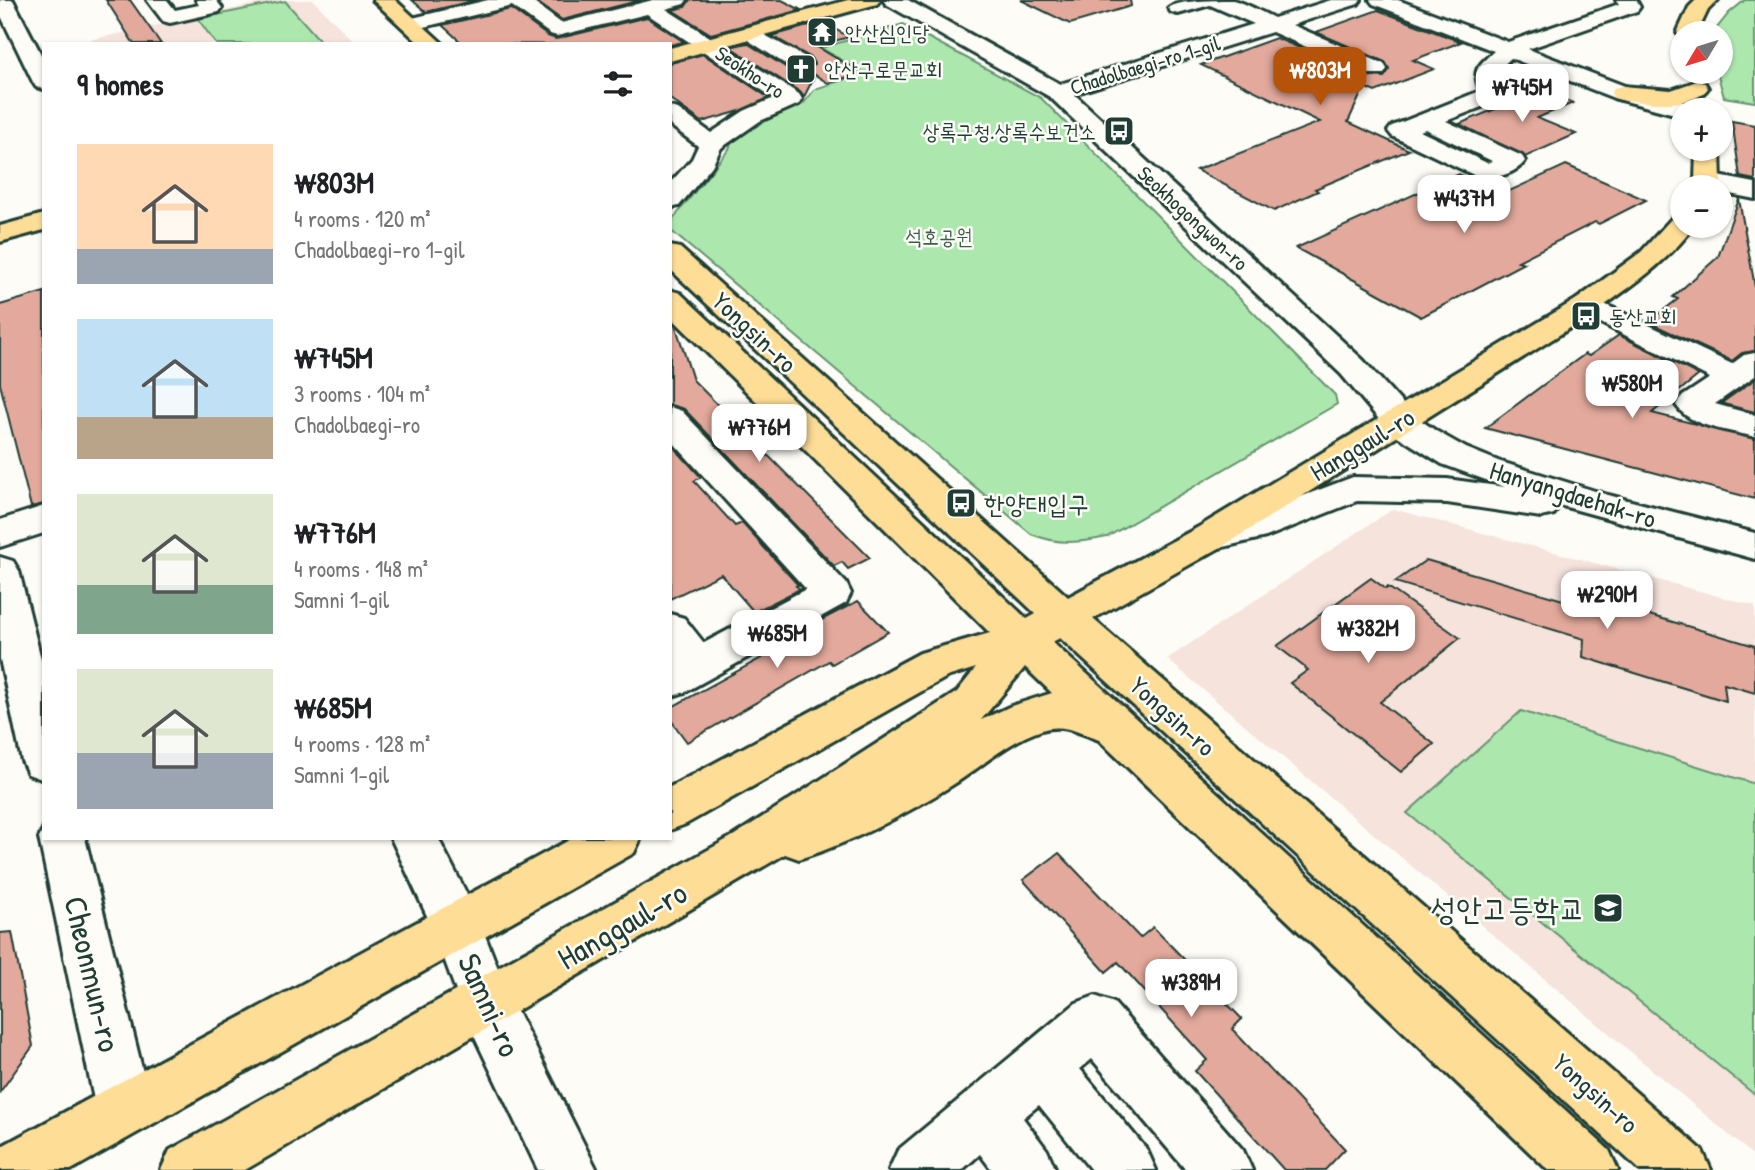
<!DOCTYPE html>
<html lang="en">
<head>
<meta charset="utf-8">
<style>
	:root { --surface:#fff; --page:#f6f6f6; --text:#202124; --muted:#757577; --accent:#b45309 }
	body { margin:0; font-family:"Patrick Hand","Poor Story",sans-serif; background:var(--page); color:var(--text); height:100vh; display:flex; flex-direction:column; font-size:26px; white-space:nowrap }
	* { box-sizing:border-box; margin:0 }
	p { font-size:23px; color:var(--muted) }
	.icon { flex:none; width:38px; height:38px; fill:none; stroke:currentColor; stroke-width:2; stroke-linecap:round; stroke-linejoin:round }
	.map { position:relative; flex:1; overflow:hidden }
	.side { position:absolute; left:42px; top:42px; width:630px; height:798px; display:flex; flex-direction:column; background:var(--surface); border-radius:0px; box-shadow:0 2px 5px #0004 }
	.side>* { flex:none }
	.needle { width:46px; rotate:232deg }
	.controls { position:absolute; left:1670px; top:21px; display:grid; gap:14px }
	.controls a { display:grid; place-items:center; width:63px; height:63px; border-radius:50%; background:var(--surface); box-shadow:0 2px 5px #0004; font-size:35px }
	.price { position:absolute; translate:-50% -60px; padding:0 16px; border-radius:14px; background:#fff; color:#222; font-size:23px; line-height:46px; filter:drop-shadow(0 2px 4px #0008) }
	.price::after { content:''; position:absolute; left:50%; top:42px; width:21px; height:16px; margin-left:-10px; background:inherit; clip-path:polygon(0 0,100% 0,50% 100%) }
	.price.selected { background:var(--accent); color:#fff }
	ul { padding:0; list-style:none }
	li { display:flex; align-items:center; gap:21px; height:175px; padding:0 35px }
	li span { display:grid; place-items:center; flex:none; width:196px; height:140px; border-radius:0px; color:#555 }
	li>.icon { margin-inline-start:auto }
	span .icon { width:84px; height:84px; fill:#fffc; stroke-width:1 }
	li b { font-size:30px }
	h2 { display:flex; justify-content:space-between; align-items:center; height:84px; padding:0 35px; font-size:30px }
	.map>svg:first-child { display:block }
	.built { fill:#f5e3dc }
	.green { fill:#ace8ae; stroke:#669271; stroke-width:2 }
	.building { fill:#e2a99c; stroke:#1f3d34; stroke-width:2 }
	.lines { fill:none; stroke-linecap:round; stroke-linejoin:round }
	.minor-casing { stroke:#1f3d34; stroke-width:6 }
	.major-casing { stroke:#1f3d34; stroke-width:6 }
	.minor { fill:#fdfcf7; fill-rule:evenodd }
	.major { fill:#fedd96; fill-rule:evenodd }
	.labels { text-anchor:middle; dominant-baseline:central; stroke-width:5; stroke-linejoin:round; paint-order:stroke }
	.far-poi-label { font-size:21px; fill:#1f3d34; stroke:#fdfcf7; text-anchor:start }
	.far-street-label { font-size:21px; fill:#1f3d34; stroke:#fdfcf7 }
	.far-park-label { font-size:21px; fill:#3b5f4c; stroke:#fdfcf7 }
	.street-label { font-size:26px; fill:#1f3d34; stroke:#fdfcf7 }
	.poi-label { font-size:26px; fill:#1f3d34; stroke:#fdfcf7; text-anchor:start }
	.near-poi-label { font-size:32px; fill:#1f3d34; stroke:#fdfcf7; text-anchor:end }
	.near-street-label { font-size:32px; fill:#1f3d34; stroke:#fdfcf7 }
</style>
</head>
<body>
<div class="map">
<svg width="1755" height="1170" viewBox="0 0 1755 1170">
	<rect width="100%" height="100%" fill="#fdfcf7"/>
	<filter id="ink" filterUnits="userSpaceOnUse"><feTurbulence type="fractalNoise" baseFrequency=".0143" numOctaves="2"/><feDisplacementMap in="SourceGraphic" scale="14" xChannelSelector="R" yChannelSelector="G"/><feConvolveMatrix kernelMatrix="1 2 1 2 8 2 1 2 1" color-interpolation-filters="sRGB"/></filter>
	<g filter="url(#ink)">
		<g class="built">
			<polygon points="274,0 313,0 356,44 71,44"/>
			<polygon points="1393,509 1755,606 1755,1157 1167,659"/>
		</g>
		<g class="green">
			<polygon points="1745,0 1755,0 1755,102 1724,97 1717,72 1720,72 1720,33 1713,33 1729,13"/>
			<polygon points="285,1 323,44 216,44 198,19"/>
			<path d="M 903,24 L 1041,98 L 1335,395 L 1337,404 L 1107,537 C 1079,543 1058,545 1031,534 L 670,230 L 670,223 L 729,149 L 732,141 L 744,130 L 803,104 L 815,89 L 864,73 L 821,48 Z"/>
			<polygon points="1521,711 1755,784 1755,1095 1407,813"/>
		</g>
		<g class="building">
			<polygon points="106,0 130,0 161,44 134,44"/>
			<polygon points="412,0 477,0 426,12"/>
			<polygon points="534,0 642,0 562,20"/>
			<polygon points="690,0 782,0 801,10 711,34 672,10 685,7"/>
			<polygon points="1021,0 1130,0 1131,6 1070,24"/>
			<polygon points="511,9 548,36 556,39 647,17 684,42 670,45 463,44 442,25"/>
			<polygon points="1378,10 1461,42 1413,60 1434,69 1375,92 1364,87 1348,122 1409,150 1315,189 1318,191 1274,211 1196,170 1320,122 1201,65 1276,38 1367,76 1384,77 1389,70 1385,62 1316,32"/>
			<polygon points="822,22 849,37 816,46 861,73 828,83 815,75 804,97 800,92 730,47 747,43 792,71 809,72 814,65 811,58 772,36"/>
			<polygon points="703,54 769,98 740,111 702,122 670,99 670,63"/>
			<polygon points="1541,90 1573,103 1537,118 1576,134 1525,157 1459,124"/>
			<polygon points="1732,121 1755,125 1755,180 1740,177"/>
			<polygon points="1566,165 1646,200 1599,224 1595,222 1518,261 1524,263 1421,317 1296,248 1459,174 1503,194"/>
			<polygon points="1739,199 1755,287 1755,351 1742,353 1732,361 1648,322 1678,299 1673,297 1718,257"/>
			<polygon points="44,292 44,504 31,507 0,384 0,305"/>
			<polygon points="675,324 693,380 870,558 848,569 842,562 834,566 684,409 670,405 670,325"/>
			<polygon points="1619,335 1699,375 1652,413 1755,439 1755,499 1485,428 1585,354 1589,356"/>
			<polygon points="1755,379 1755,412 1723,404 1723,402"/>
			<polygon points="670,443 701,477 694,481 735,526 742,523 798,585 796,586 800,589 754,612 721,574 670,599"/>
			<polygon points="1426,560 1563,600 1564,590 1755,646 1755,693 1724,684 1726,701 1583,657 1584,639 1395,582"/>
			<polygon points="1371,578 1386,589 1388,587 1460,638 1380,702 1434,744 1401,772 1290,683 1308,670 1277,646"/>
			<polygon points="858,601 888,632 832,664 829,661 687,742 670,719 670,708 805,634 802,630"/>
			<polygon points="1059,853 1140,938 1153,927 1242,1019 1232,1029 1345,1149 1325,1170 1284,1170 1195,1071 1207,1060 1118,962 1106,972 1023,880"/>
			<polygon points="12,932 33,1046 0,1092 0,933"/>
		</g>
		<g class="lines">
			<g class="minor-casing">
				<g id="minor">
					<polygon points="0,0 13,0 44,60 44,89 36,87 33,82 0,14"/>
					<polygon points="147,0 167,0 175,10 199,5 196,0 216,0 222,8 219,12 170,23 163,21"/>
					<polygon points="488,0 530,0 561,23 653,0 687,0 684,4 666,9 799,94 802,99 799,104 760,121 721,148 712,166 679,206 670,208 670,183 692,159 698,146 670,125 670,107 678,109 711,133 744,111 774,98 647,14 557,36 550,34 512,6 411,30 404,28 401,24 404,20"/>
					<path d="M 883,0 L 908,0 L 1060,84 L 1254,24 L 1210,5 L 1178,14 L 1171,12 L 1168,8 C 1176,0 1219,0 1233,0 C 1246,3 1261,12 1274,18 L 1331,0 L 1361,0 L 1358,4 L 1292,25 L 1384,64 L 1387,69 L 1384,74 L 1368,74 L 1272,32 L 1074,94 L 1363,360 L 1412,414 L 1436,431 L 1466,448 L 1498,461 L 1608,495 L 1755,533 L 1755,559 L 1559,505 L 1554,514 L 1541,517 L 1447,503 L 1357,501 L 1266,537 L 1210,550 L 1197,546 L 1192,537 L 1197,528 L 1258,513 L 1353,477 L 1447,479 L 1505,487 L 1442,464 L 1388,430 L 1341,374 L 1050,97 L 886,4 Z"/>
					<path d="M 1370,0 L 1398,0 L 1508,42 L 1619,4 L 1616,0 L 1636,0 L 1640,7 L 1637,11 L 1528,49 L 1630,88 L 1694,105 L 1698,110 L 1682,110 L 1682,116 L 1614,98 L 1511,58 C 1497,71 1496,74 1503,92 L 1497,101 L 1446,121 L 1522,156 L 1525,161 C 1517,173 1492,181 1478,177 L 1392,136 L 1388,131 L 1392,126 L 1480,91 C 1472,69 1477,67 1494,51 L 1373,4 ZM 1425,129 L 1492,161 L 1487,163 L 1420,131 Z"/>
					<polygon points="750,27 809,59 812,64 809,69 793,69 743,37 740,33 743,29"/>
					<polygon points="1708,174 1755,183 1755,199 1720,192 1720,187 1699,187 1695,182 1699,177"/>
					<path d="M 1587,296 L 1732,364 L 1744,355 L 1755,353 L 1755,376 L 1715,404 L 1755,415 L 1755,437 C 1730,430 1691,428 1676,405 L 1680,398 L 1710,378 L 1577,311 L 1572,305 L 1577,299 Z"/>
					<polygon points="670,407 682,411 846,583 851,593 846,603 685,692 670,697 670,614 684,618 704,643 806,589 670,439"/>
					<polygon points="44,506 44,533 0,547 0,520"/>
					<polygon points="0,557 13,561 19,571 44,671 44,780 28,774 22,761 0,659"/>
					<polygon points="44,827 44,838 85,838 152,1109 144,1129 124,1137 104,1129 96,1109 39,838"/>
					<polygon points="391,838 438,838 475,910 506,989 597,1170 538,1170 467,1021 434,931"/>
					<polygon points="1095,996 1114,1003 1243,1150 1252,1170 1186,1170 1092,1059 1080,1069 1147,1150 1156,1170 1091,1170 1039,1105 1023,1118 1047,1150 1056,1170 992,1170 980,1154 962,1170 889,1170 898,1150 1076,1003"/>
				</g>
			</g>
			<g class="major-casing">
				<g id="major">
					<polygon points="373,0 395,0 443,44 420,44"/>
					<polygon points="848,0 880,0 877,4 670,61 670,48"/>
					<polygon points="1696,0 1718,0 1708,10 1697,33 1682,33 1680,37 1677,33 1689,7"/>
					<path d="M 1697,81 L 1705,83 L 1708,88 C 1693,110 1645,102 1622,100 L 1614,98 L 1611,93 L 1614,88 L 1622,86 L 1671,90 Z"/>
					<polygon points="1696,149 1720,149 1721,182 1718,187 1692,187 1695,182"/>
					<polygon points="44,214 44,230 0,242 0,226"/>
					<path d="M 1682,215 L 1682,226 L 1694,226 C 1668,262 1632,285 1597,311 L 1223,546 L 1093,619 L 1702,1150 L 1711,1170 L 1640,1170 L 1060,638 L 1052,642 L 1609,1150 L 1618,1170 L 1548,1170 L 1099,740 C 1079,733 1064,723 1042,730 C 1010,740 982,766 954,784 C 905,815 855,841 799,859 L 785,854 L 245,1170 L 161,1170 L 170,1150 L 733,836 L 957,692 L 976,668 L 947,677 L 686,824 L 670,830 L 670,787 L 920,653 L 990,633 L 670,316 L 670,290 L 680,293 L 1027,619 L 1036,614 L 670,269 L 670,246 L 680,248 L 1068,597 L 1197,528 L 1577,299 L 1641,252 L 1673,217 ZM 1025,667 L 1052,693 L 1011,706 L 981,720 Z"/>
					<polygon points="573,838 641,838 634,853 71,1170 0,1170 0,1147"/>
				</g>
			</g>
			<use href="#minor" class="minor"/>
			<use href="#major" class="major"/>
		</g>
	</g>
	<defs>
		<g id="temple-square" transform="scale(1.575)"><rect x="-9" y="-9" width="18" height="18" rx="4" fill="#1f3d34" stroke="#fdfcf7"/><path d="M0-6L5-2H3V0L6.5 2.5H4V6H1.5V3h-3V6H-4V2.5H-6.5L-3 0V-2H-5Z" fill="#fff"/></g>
		<g id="church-square" transform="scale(1.575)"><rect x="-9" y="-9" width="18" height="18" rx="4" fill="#1f3d34" stroke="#fdfcf7"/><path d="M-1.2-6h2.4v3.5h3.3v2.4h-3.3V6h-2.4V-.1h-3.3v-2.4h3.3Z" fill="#fff"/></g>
		<g id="bus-square" transform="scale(1.575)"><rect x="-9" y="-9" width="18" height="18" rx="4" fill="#1f3d34" stroke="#fdfcf7"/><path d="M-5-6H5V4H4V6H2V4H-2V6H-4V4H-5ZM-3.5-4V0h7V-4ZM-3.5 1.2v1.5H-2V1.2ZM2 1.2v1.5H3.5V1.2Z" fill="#fff"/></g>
		<g id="school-square" transform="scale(1.575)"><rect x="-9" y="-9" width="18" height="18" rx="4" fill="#1f3d34" stroke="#fdfcf7"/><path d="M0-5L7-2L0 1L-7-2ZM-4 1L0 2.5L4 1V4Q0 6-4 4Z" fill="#fff"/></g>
	</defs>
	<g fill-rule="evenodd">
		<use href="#temple-square" x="822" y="32"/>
		<use href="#church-square" x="801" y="69"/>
		<use href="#bus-square" x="1119" y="131"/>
		<use href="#bus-square" x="1586" y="316"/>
		<use href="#bus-square" x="961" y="503"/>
		<use href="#school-square" x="1608" y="908"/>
	</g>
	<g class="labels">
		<g class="far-poi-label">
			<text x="845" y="32">안산심인당</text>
			<text x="824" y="69">안산구로문교회</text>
			<text x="1096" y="131" text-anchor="end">상록구청.상록수보건소</text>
			<text x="1609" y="316">동산교회</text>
		</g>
		<g class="far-street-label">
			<text transform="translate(1145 65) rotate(-17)">Chadolbaegi-ro 1-gil</text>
			<text transform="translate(750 72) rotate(33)">Seokho-ro</text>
			<text transform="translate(1193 218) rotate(43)">Seokhogongwon-ro</text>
		</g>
		<g class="far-park-label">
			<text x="939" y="236">석호공원</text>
		</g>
		<g class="street-label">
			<text transform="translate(755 332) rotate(43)">Yongsin-ro</text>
			<text transform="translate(1362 444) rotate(-31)">Hanggaul-ro</text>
			<text transform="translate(1573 494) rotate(17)">Hanyangdaehak-ro</text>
			<text transform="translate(1173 716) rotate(42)">Yongsin-ro</text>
			<text transform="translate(1596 1093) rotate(42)">Yongsin-ro</text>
		</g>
		<g class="poi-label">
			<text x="984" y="503">한양대입구</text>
		</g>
		<g class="near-poi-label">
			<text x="1585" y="908">성안고등학교</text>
		</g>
		<g class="near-street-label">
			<text transform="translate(622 925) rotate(-30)">Hanggaul-ro</text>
			<text transform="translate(93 974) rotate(77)">Cheonmun-ro</text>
			<text transform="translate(490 1005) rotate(66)">Samni-ro</text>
		</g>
	</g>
</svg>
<div class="controls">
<a><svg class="needle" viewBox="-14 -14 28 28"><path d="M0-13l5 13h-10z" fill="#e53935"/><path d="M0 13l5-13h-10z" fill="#757577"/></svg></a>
<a>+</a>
<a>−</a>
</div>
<b class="price selected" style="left:1320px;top:107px">₩803M</b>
<b class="price" style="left:1522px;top:124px">₩745M</b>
<b class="price" style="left:1464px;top:235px">₩437M</b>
<b class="price" style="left:1632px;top:420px">₩580M</b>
<b class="price" style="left:759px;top:464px">₩776M</b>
<b class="price" style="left:1607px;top:631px">₩290M</b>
<b class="price" style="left:1368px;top:665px">₩382M</b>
<b class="price" style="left:777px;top:670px">₩685M</b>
<b class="price" style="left:1191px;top:1019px">₩389M</b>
<section class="side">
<h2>9 homes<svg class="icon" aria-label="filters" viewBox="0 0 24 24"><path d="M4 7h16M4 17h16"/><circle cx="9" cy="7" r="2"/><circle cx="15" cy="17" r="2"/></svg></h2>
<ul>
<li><span style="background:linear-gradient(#ffd9b3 75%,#9aa5b1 0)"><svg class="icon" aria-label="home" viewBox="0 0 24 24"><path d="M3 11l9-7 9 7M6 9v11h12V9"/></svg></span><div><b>₩803M</b><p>4 rooms · 120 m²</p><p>Chadolbaegi-ro 1-gil</p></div></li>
<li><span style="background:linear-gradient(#bfe0f5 70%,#b9a48a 0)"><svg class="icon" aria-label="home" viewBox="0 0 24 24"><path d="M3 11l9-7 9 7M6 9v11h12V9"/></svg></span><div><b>₩745M</b><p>3 rooms · 104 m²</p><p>Chadolbaegi-ro</p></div></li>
<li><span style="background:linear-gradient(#dfe7d0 65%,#7fa58c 0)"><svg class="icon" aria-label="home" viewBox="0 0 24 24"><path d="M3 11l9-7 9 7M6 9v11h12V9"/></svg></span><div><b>₩776M</b><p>4 rooms · 148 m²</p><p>Samni 1-gil</p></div></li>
<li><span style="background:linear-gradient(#dfe7d0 60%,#9aa5b1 0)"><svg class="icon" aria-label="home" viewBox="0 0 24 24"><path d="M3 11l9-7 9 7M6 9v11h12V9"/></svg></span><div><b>₩685M</b><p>4 rooms · 128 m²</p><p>Samni 1-gil</p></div></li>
</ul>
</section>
</div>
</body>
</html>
